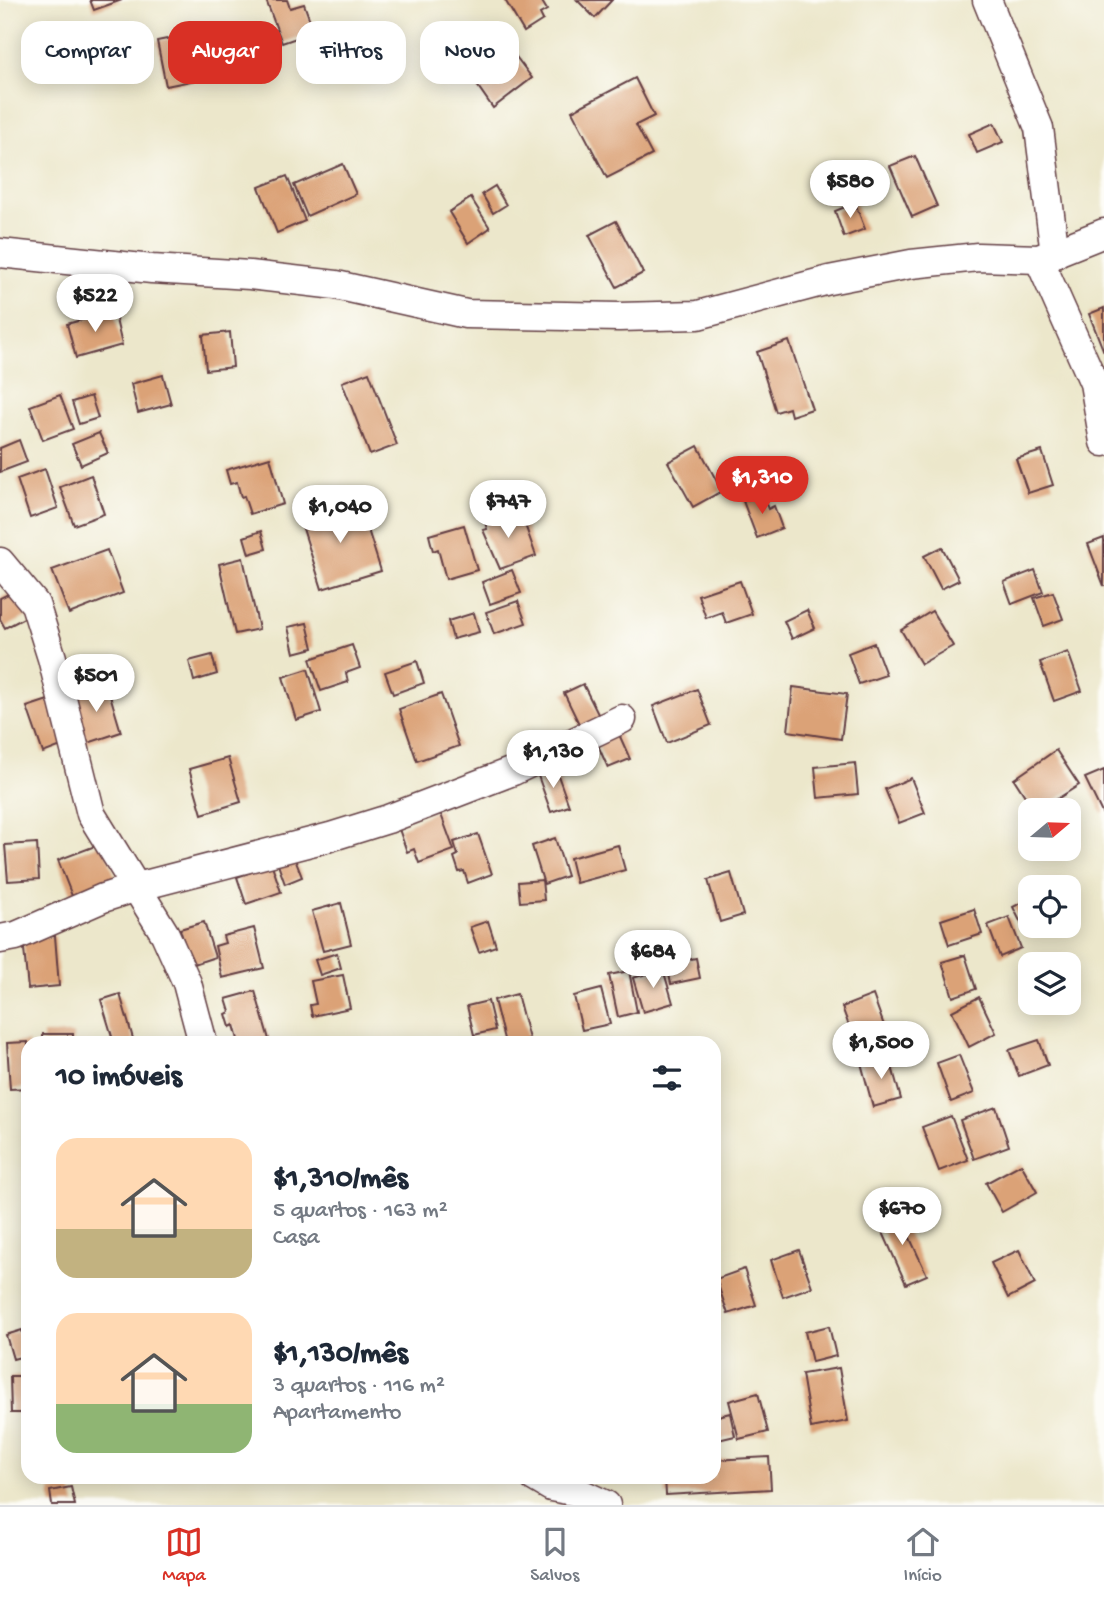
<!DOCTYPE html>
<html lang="pt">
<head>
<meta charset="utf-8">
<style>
	:root { --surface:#fff; --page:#f6f6f7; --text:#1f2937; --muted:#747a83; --line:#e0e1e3; --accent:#d93025 }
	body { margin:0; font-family:"Gochi Hand",sans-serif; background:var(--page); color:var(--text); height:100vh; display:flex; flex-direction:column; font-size:26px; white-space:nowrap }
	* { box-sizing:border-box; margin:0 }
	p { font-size:23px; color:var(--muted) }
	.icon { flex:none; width:38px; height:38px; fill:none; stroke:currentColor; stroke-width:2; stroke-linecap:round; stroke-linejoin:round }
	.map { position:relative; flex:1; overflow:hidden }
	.side { position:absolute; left:21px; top:1036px; width:700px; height:448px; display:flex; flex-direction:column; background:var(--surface); border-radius:21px; box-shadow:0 4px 18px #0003 }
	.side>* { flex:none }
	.banner { position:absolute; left:21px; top:21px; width:700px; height:63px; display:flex; gap:14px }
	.needle { width:46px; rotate:71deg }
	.fabs { position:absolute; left:1018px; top:798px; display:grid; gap:14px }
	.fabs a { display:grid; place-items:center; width:63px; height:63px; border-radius:14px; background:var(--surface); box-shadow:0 4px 18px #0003; font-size:35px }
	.price { position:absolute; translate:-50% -60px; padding:0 16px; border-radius:24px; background:#fff; color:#222; font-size:23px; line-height:46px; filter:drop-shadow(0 2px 4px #0008) }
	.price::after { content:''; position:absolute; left:50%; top:42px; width:21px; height:16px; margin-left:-10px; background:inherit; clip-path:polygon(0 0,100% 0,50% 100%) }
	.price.current { background:var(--accent); color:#fff }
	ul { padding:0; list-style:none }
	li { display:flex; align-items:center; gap:21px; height:175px; padding:0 35px }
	li span { display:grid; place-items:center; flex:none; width:196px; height:140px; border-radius:21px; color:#555 }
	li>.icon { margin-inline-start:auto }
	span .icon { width:84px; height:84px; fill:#fffc; stroke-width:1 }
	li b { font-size:30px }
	h2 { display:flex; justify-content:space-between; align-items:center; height:84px; padding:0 35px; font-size:30px }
	.chip { padding:0 24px; border-radius:21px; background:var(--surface); box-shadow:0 4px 18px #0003; font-size:24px; line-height:63px }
	.chip.current { background:var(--accent); color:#fff }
	.dock { display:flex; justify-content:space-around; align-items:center; height:98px; border-top:2px solid var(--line); background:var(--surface); font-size:19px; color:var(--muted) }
	.dock a { display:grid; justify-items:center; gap:4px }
	.dock .current { color:var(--accent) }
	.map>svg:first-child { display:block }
	.building { fill:#dba277 }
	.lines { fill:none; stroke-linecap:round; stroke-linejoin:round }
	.minor-casing { stroke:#623d43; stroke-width:31 }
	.minor { stroke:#fff; stroke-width:28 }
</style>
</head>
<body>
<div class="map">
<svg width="1104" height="1505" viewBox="0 0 1104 1505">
	<rect width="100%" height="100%" fill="#fdfcf7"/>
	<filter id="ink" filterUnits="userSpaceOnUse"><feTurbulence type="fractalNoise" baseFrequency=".0143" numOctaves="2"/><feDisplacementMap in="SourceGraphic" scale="14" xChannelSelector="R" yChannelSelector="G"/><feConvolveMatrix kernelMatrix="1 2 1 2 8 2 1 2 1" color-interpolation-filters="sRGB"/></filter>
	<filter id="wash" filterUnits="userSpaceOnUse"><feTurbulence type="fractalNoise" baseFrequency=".00686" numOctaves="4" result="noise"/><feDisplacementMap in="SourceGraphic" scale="28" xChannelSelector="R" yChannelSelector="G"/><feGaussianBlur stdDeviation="1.57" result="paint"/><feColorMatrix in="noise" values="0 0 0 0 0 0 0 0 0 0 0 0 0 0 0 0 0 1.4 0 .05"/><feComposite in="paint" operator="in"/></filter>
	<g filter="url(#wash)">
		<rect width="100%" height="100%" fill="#ece7cb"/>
		<g id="blocks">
			<g class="building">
				<polygon points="90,0 122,0 94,10"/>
				<polygon points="266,0 287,0 290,8 304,4 314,32 282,43"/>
				<polygon points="505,0 541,0 547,10 540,14 543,20 524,32"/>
				<polygon points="577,0 612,0 595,18"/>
				<polygon points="473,29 491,55 464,75 445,48"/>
				<polygon points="187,35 196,80 166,86 157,41"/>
				<polygon points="342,35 349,54 322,64 315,45"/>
				<polygon points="508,46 532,78 493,108 470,75"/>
				<polygon points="635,78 654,116 636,125 652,155 607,178 572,111"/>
				<polygon points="994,123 1003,142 977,153 969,134"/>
				<polygon points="915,156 937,206 912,217 890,166"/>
				<polygon points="343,164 356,194 307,216 294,185"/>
				<polygon points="287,176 305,221 277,233 259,187"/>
				<polygon points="495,186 506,205 493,213 482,194"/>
				<polygon points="471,198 490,228 468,243 449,212"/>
				<polygon points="855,203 865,229 844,237 835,211"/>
				<polygon points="616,221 643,273 617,287 589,235"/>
				<polygon points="1104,308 1104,352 1089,314"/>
				<polygon points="114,311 122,345 76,358 67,324"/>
				<polygon points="230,332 233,367 206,370 203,335"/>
				<polygon points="789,341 812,409 791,416 789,408 776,412 757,352"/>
				<polygon points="369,372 397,445 370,455 342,382"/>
				<polygon points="163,375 171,404 138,413 131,384"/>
				<polygon points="60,395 73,429 43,440 30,406"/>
				<polygon points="91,396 98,418 79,424 72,402"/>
				<polygon points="99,433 108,453 81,465 72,444"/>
				<polygon points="19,440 27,462 0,472 0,448"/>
				<polygon points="698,446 722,491 693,507 668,462"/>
				<polygon points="1042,451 1053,485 1028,493 1016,459"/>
				<polygon points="270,457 283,504 250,514 244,496 241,497 237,482 230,484 226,470"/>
				<polygon points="45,469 58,508 30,518 17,479"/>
				<polygon points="91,475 104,514 74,525 60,487"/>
				<polygon points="762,494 768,509 774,506 782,528 757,538 743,501"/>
				<polygon points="359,501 381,571 322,589 300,519"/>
				<polygon points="500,511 504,522 522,516 536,556 500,569 483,530 487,529 483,516"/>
				<polygon points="464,525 477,570 446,579 438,549 433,551 429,535"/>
				<polygon points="261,531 266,549 249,554 244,537"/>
				<polygon points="1104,538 1104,586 1088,544"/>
				<polygon points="942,547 959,580 941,589 924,556"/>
				<polygon points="107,550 123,593 69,614 52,570"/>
				<polygon points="243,558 259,629 235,634 219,564"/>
				<polygon points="512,570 521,593 490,604 482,582"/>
				<polygon points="1035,570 1043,592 1012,604 1004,582"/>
				<polygon points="740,581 752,614 726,623 722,612 706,618 698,595"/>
				<polygon points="12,592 26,617 5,628 0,619 0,598"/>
				<polygon points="1053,592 1063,619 1044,626 1034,598"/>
				<polygon points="518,601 526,623 494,634 486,612"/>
				<polygon points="807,610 815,628 792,639 784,621"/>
				<polygon points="932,611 953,646 921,664 901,630"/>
				<polygon points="474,613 479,632 453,639 448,621"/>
				<polygon points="307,623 313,648 294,653 288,627"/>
				<polygon points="874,643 886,675 859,684 848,653"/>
				<polygon points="352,645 360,668 346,673 348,682 321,691 310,659"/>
				<polygon points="1068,652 1082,691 1054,701 1040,662"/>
				<polygon points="212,655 217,674 194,681 189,661"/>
				<polygon points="417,661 424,683 393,694 385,672"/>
				<polygon points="308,669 321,712 296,720 283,677"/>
				<polygon points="583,684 601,720 582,730 564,693"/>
				<polygon points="107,685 121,732 85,744 70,696"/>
				<polygon points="793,687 847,694 841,739 788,731"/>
				<polygon points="697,689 711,725 667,743 653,706"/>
				<polygon points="441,694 459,746 417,761 399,709"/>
				<polygon points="48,700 64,745 43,753 27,707"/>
				<polygon points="618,732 630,759 608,768 596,741"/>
				<polygon points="1056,750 1079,785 1040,810 1034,810 1014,779"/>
				<polygon points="228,758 241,802 202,814 189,769"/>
				<polygon points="855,763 858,794 818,798 815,767"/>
				<polygon points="555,767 569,806 551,812 537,773"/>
				<polygon points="1104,770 1104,812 1102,813 1085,778"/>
				<polygon points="911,778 925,813 899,823 885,789"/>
				<polygon points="439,809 454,850 419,863 414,849 407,852 399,829"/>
				<polygon points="478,834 492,874 468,883 464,871 459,872 454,857 458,855 454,842"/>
				<polygon points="555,838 567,876 544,884 532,846"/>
				<polygon points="37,843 39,879 8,881 5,845"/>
				<polygon points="103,843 118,884 74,901 58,860"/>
				<polygon points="618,845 625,870 576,883 570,858"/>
				<polygon points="292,852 302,877 285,884 276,859"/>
				<polygon points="272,865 281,892 246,904 237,877"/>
				<polygon points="731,873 743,915 720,922 708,880"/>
				<polygon points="542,880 544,900 520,902 518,882"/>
				<polygon points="1031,898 1031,926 1051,926 1028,937 1013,907"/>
				<polygon points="341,903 351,944 323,951 312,911"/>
				<polygon points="974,909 982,934 949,945 941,920"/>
				<polygon points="1009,917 1021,948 1000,957 988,925"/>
				<polygon points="488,921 496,946 479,952 470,927"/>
				<polygon points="204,922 215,957 191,965 180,929"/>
				<polygon points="254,928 264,968 222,978 215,946 225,943 223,936"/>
				<polygon points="55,936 59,986 28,989 23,939"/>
				<polygon points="337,953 341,968 320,975 315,960"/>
				<polygon points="965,955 976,989 953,997 942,962"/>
				<polygon points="696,958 700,978 671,984 667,964"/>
				<polygon points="663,969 673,1003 643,1012 633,978"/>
				<polygon points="629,971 637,1012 618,1017 609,975"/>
				<polygon points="343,975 350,1008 312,1016 310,1005 316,1004 311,981"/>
				<polygon points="601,989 610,1024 582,1030 574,996"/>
				<polygon points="255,991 270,1043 239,1043 234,1025 230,1027 226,1014 230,1012 226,999"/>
				<polygon points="120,994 134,1042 132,1043 114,1043 101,1000"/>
				<polygon points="517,994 529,1039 522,1041 522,1043 505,1043 494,1000"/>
				<polygon points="873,995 887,1034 856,1045 842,1007"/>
				<polygon points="979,997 996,1033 969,1047 952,1011"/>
				<polygon points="488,1001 495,1030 474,1035 467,1006"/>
				<rect x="43" y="1034" width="30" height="9"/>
				<polygon points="161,1036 162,1041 170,1038 171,1043 138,1043"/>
				<polygon points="1039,1040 1048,1065 1019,1076 1009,1050"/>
				<polygon points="28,1042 28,1088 10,1089 7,1043"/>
				<polygon points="959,1055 974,1093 951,1102 937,1063"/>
				<polygon points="889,1056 901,1099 873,1107 861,1063"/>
				<polygon points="996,1107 1009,1146 974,1159 960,1120"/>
				<polygon points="951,1116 968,1160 939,1171 922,1127"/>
				<polygon points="1021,1164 1037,1192 1002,1212 986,1183"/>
				<polygon points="897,1210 927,1275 906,1284 877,1219"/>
				<polygon points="799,1250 812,1287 783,1297 771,1260"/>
				<polygon points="1019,1250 1035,1284 1008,1298 991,1263"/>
				<polygon points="744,1269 756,1305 728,1314 716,1279"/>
				<polygon points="829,1326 836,1356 812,1362 805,1332"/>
				<polygon points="22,1330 28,1355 13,1359 6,1335"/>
				<polygon points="839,1368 848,1421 811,1428 802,1374"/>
				<polygon points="10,1376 28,1376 28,1413 11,1413"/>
				<polygon points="758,1393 768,1432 739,1439 729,1401"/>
				<polygon points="730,1413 735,1436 714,1441 714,1417"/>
				<polygon points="769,1457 771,1489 666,1495 665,1477 714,1477 714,1460"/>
				<polygon points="71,1487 75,1505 52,1505 50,1491"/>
			</g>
		</g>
	</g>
	<g filter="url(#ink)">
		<use href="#blocks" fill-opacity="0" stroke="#623d43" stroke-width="2"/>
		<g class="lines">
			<g class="minor-casing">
				<g id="minor">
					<polyline points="987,0 1039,128 1055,254"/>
					<polyline points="0,253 152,269 250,275 336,285 466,314 619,317 698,315 829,280 911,264 978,257 1039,259 1104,233"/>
					<polyline points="1039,259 1094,383 1104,442"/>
					<polyline points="0,562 35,604 52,658 91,814 165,934 187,983 203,1043"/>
					<polyline points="0,939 16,936 103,898 137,887 330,837 388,819 513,771 622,719"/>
					<polyline points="534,1477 551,1487 578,1492 606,1505"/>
				</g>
			</g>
			<use href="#minor" class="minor"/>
		</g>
	</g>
</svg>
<div class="fabs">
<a><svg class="needle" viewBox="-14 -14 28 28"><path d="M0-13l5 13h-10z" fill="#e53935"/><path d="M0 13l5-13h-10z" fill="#747a83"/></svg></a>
<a><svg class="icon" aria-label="locate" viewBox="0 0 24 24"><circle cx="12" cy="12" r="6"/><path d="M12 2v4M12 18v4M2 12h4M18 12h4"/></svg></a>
<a><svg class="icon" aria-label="layers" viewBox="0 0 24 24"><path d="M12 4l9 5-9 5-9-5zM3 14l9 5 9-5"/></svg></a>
</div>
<b class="price" style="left:850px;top:220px">$580</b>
<b class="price" style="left:95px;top:334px">$522</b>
<b class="price current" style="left:762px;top:516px">$1,310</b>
<b class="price" style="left:508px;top:540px">$747</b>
<b class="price" style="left:340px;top:545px">$1,040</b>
<b class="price" style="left:96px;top:714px">$501</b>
<b class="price" style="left:553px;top:790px">$1,130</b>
<b class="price" style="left:653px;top:990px">$684</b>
<b class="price" style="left:881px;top:1081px">$1,500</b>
<b class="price" style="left:902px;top:1247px">$670</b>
<div class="banner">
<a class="chip">Comprar</a>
<a class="chip current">Alugar</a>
<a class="chip">Filtros</a>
<a class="chip">Novo</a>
</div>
<section class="side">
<h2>10 imóveis<svg class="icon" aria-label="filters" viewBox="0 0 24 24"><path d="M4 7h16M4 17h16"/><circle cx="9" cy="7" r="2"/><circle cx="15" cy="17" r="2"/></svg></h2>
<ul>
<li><span style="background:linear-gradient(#ffd9b3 65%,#c2b280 0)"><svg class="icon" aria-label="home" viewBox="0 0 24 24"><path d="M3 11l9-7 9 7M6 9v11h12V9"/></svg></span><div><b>$1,310/mês</b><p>5 quartos · 163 m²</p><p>Casa</p></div></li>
<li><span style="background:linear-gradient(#ffd9b3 65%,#8fb573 0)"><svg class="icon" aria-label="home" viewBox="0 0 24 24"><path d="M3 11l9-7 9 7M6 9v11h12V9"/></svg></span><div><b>$1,130/mês</b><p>3 quartos · 116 m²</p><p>Apartamento</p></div></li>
</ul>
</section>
</div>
<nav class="dock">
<a class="current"><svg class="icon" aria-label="map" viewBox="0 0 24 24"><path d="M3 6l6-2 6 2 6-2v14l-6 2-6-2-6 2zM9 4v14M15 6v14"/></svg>Mapa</a>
<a><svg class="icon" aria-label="saved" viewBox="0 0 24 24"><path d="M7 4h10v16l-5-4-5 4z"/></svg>Salvos</a>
<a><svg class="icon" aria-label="home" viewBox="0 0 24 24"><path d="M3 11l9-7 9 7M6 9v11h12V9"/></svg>Início</a>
</nav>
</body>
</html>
